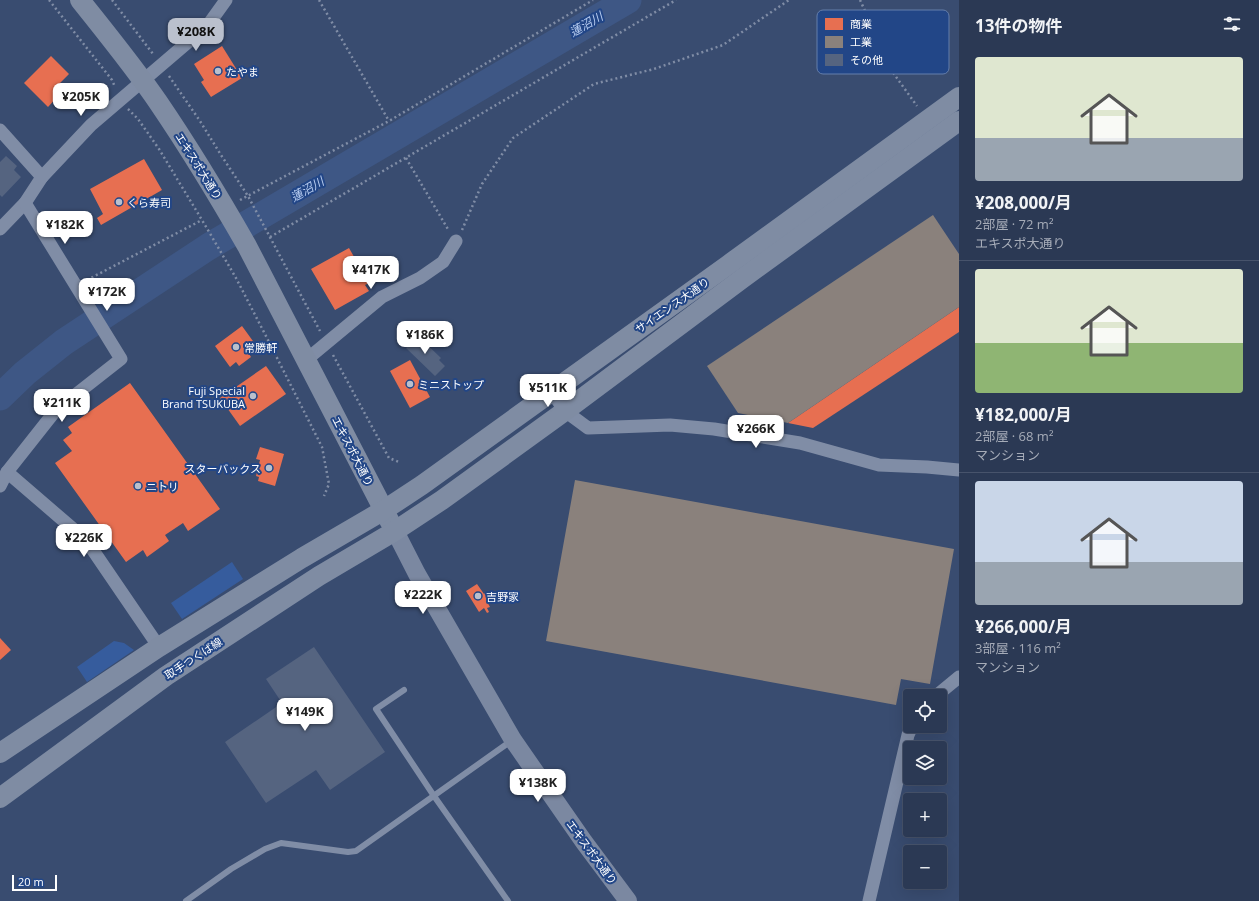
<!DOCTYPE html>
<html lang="ja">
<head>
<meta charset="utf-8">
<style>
	:root { --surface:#2b3954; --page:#37445e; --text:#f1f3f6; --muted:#a6acb8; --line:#47536b; --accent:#bac0cd }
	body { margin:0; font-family:"Open Sans","Noto Sans JP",sans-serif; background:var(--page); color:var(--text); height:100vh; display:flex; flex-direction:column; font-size:15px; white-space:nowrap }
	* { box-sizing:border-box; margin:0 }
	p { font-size:13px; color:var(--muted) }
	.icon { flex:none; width:22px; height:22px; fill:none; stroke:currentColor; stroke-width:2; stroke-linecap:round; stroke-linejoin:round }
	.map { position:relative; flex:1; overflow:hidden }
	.panel { display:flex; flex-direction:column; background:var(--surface); width:300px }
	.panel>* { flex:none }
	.buttons { position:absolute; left:903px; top:689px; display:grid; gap:8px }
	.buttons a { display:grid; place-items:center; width:44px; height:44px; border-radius:4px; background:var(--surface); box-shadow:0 4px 16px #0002,0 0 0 1px var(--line); font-size:20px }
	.scale { position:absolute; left:12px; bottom:10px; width:45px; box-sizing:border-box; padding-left:4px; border:2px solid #fff; border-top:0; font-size:11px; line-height:14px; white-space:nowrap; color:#fff; -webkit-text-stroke:3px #224687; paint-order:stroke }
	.price { position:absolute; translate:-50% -34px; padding:0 9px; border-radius:8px; background:#fff; color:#222; font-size:13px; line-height:26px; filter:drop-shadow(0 1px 2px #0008) }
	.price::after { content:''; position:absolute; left:50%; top:24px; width:12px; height:9px; margin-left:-6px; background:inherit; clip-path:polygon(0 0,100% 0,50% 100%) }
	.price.active { background:var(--accent); color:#111 }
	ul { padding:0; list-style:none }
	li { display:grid; align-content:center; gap:8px; height:212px; padding:0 16px }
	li+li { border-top:1px solid var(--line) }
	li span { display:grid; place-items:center; height:124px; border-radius:4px; color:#555 }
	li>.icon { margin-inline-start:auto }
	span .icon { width:72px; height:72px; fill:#fffc; stroke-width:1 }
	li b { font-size:17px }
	h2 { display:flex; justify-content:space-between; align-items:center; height:48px; padding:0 16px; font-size:17px }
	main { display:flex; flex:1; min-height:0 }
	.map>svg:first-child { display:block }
	.green { fill:#365c9d }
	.shops { fill:#e76f51 }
	.industry { fill:#8a817c }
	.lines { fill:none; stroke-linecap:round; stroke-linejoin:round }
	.river { stroke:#3e5785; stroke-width:27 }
	.building { fill:#556480 }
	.path { stroke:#808da6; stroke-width:2.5; stroke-dasharray:2 3; stroke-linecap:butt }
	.lane { stroke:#808da6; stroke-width:6 }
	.street { stroke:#808da6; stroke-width:13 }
	.secondary { stroke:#7b88a1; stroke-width:18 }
	.primary { stroke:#7f8ca3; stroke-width:20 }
	.poi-dot { fill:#bac0cd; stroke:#224687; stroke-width:1.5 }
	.labels { text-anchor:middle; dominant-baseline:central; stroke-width:4; stroke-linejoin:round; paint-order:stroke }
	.poi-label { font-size:11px; fill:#fff; stroke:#224687; text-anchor:start }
	.street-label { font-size:11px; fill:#fff; stroke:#224687 }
	.water-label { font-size:12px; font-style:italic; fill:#b8cdf1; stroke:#224687 }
	.key { fill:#224687; stroke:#647eab; stroke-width:1 }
	.key-label { font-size:11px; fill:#fff }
</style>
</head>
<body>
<main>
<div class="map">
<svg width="959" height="901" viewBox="0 0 959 901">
	<rect width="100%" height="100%" fill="#394c70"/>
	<g class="green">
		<polygon points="232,562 243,579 182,619 171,603"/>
		<polygon points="114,641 124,643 134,650 87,682 77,667"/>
	</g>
	<g class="shops">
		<polygon points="222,46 242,78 211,97 201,82 204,80 194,64"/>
		<polygon points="51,56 69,74 54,89 60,94 48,107 24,83"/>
		<polygon points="144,159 162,190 101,225 97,218 103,214 90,189"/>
		<polygon points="349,248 369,283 365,285 369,291 335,310 311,269"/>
		<polygon points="959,307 959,332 813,428 788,423"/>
		<polygon points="242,326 258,348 249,354 251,357 239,366 236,362 230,367 215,346"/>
		<polygon points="410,360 430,397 410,408 390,371"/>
		<polygon points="266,366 286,394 240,426 220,398"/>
		<polygon points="130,383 220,509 188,531 183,523 165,535 169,541 147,557 143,550 126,562 55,463 72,451 63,440 72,433 68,427"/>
		<polygon points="260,447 284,454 275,486 258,481 259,477 256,476 260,460 256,459"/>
		<polygon points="477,584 484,594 485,593 488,598 486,600 490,607 487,608 489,612 487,613 484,608 479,612 466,591"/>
		<polygon points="0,638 11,650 0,660"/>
	</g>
	<g class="industry">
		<polygon points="933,215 959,254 959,307 788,423 738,413 707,366"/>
		<polygon points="575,480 954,549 930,684 901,679 896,705 546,641"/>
	</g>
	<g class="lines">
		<polyline class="river" points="0,397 25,373 64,342 208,247 628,0"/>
	</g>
	<g class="building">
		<polygon points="6,156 17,166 14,170 21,177 2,197 0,195 0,162"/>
		<polygon points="415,333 441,358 439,360 445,366 435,376 406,348 413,341 410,339"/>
		<polygon points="314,647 385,752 330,790 316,770 266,803 225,742 282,703 266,679"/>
	</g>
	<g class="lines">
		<g class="path">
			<polyline points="49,0 112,80 115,87"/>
			<polyline points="112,0 153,54"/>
			<polyline points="319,0 389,121"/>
			<polyline points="860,0 894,74 917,106"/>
			<polyline points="169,76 200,121 221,155 248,196 320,331"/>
			<polyline points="128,109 138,119 159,149 205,225 236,278 268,340 322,447 329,484 324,496"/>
			<polyline points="406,158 449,231"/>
			<polyline points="240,200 389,121 593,0"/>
			<polyline points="462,230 482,184 513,138 594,84 654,69 723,45 789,0"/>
			<polyline points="270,237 676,0"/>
			<polyline points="87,280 202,220"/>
			<polyline points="333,355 389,458 399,462"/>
		</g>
		<g class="lane">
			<polyline points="404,690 376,709 434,796 508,901"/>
			<polyline points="186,901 231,869 265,849 281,843 348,852 356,851 511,741"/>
		</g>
		<g class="street">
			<polyline points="0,130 42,177 25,203 0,229"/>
			<polyline points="42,177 91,125 208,25 226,0"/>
			<polyline points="306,360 382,297 420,278 443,262 456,241"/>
			<polyline points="551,391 565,411 588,428 670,425 714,429 800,443 879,465 927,467 959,470"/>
			<polyline points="7,472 86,540 159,647"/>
			<polyline points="0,486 7,472 56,410 121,359 25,203"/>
			<polyline points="936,696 959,677"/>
			<polyline points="869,901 908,735 912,726"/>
		</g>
		<polyline class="secondary" points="395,531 417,574 513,740 584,842 628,901"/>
		<g class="primary">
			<path d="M 80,0 C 107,34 134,67 158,102 C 190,149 219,197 247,246 L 390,522"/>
			<polyline points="0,753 159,647 302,558 384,510 422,485 728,265 959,97"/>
			<polyline points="0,798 166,676 319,576 395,531 442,500 565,411 743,278 959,121"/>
		</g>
	</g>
	<g class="poi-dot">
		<circle cx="218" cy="71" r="4"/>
		<circle cx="119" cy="202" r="4"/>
		<circle cx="236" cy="347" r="4"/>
		<circle cx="410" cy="384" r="4"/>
		<circle cx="253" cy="396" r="4"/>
		<circle cx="269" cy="468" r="4"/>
		<circle cx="138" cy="486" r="4"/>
		<circle cx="478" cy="596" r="4"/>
	</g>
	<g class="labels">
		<g class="poi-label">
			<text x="226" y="71">たやま</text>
			<text x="127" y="202">くら寿司</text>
			<text x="244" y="347">常勝軒</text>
			<text x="418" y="384">ミニストップ</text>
			<text x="245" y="390" text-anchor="end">Fuji Special<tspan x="245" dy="13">Brand TSUKUBA</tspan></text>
			<text x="261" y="468" text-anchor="end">スターバックス</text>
			<text x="146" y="486">ニトリ</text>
			<text x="486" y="596">吉野家</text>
		</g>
		<g class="street-label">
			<text transform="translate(199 166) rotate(58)">エキスポ大通り</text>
			<text transform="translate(672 305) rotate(-35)">サイエンス大通り</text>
			<text transform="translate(353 451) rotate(63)">エキスポ大通り</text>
			<text transform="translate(193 658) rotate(-33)">取手つくば線</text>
			<text transform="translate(592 852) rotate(54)">エキスポ大通り</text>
		</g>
		<g class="water-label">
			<text transform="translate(586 24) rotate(-30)">蓮沼川</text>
			<text transform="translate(307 189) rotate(-30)">蓮沼川</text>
		</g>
	</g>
	<rect x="817" y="10" width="132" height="64" rx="6" class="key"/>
	<rect x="825" y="18" width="18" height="12" fill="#e76f51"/>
	<rect x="825" y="36" width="18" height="12" fill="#8a817c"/>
	<rect x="825" y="54" width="18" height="12" fill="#556480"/>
	<g class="key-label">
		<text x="850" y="28">商業</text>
		<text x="850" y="46">工業</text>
		<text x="850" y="64">その他</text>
	</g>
</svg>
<div class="buttons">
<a><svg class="icon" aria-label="locate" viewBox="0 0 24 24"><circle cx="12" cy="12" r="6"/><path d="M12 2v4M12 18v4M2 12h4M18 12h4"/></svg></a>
<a><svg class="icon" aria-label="layers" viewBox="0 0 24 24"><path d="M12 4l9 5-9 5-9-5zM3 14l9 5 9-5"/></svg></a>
<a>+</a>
<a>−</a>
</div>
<div class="scale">20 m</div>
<b class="price active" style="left:196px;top:52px">¥208K</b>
<b class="price" style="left:81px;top:117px">¥205K</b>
<b class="price" style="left:65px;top:245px">¥182K</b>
<b class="price" style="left:371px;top:290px">¥417K</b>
<b class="price" style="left:107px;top:312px">¥172K</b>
<b class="price" style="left:425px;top:355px">¥186K</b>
<b class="price" style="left:548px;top:408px">¥511K</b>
<b class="price" style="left:62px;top:423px">¥211K</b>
<b class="price" style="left:756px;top:449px">¥266K</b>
<b class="price" style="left:84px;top:558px">¥226K</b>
<b class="price" style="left:423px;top:615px">¥222K</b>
<b class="price" style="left:305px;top:732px">¥149K</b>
<b class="price" style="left:538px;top:803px">¥138K</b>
</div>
<section class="panel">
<h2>13件の物件<svg class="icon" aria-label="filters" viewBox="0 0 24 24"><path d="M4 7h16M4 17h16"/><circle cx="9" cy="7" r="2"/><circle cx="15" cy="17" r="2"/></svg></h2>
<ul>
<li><span style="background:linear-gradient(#dfe7d0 65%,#9aa5b1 0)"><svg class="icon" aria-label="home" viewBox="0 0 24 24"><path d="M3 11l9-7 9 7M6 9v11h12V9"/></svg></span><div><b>¥208,000/月</b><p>2部屋 · 72 m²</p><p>エキスポ大通り</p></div></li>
<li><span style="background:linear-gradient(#dfe7d0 60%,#8fb573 0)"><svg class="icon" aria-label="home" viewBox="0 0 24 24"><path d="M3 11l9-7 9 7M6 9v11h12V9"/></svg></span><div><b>¥182,000/月</b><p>2部屋 · 68 m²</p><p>マンション</p></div></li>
<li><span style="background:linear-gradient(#c9d6e8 65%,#9aa5b1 0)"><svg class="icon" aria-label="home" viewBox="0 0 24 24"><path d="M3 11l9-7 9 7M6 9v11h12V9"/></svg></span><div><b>¥266,000/月</b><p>3部屋 · 116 m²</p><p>マンション</p></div></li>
</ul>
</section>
</main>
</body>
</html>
